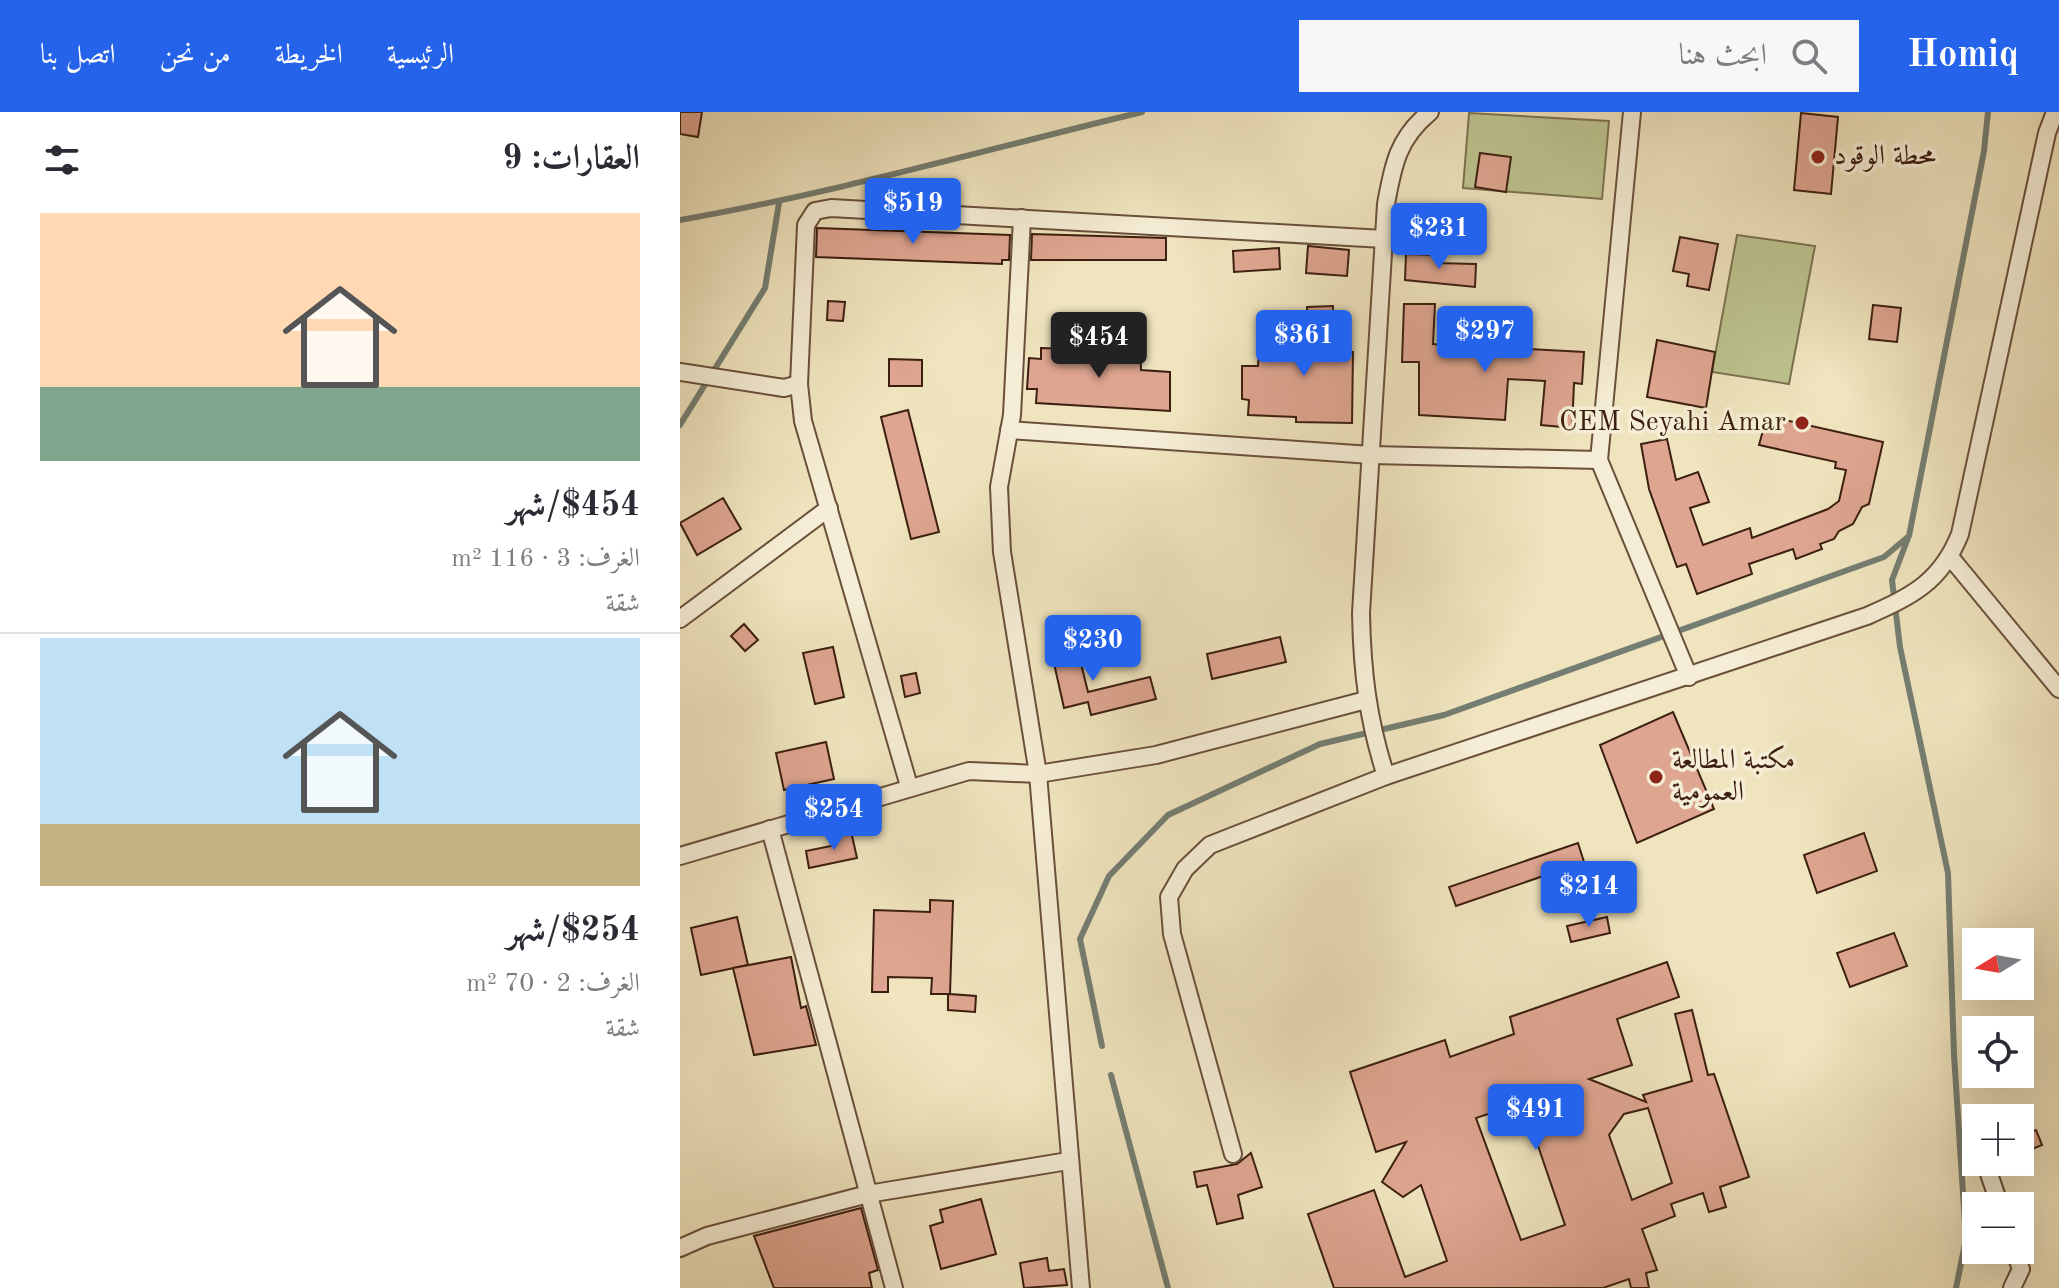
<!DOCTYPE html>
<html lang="ar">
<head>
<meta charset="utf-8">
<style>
	:root { --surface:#fff; --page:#f7f7f7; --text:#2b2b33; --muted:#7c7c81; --line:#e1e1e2; --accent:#2563eb }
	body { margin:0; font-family:"Old Standard TT",Amiri,serif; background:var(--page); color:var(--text); direction:rtl; height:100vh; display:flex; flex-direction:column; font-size:30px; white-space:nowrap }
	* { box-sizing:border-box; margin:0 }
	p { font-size:26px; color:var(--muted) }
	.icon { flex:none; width:44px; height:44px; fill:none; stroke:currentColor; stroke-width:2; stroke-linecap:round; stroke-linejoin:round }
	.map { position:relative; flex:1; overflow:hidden; direction:ltr }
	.details { display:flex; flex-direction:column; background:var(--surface); width:680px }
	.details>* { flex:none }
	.needle { width:52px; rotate:259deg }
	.fabs { position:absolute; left:1282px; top:816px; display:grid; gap:16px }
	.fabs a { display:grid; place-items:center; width:72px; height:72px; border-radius:0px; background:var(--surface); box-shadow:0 8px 32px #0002; font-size:40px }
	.price { position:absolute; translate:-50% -68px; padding:0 18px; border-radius:8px; background:var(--accent); color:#fff; font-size:26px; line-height:52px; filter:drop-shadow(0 2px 4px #0008) }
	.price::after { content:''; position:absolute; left:50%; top:48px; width:24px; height:18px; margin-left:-12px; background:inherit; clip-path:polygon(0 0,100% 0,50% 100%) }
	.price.on { background:#222; color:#fff }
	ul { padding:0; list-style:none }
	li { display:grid; align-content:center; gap:16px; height:424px; padding:0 40px }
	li+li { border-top:2px solid var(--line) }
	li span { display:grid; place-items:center; height:248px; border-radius:0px; color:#555 }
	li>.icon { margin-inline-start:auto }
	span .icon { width:144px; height:144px; fill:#fffc; stroke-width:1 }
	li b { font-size:34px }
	h2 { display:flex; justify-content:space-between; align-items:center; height:96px; padding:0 40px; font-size:34px }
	header { display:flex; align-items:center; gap:48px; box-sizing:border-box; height:112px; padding:0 40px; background:var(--accent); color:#fff }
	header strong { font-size:38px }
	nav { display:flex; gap:44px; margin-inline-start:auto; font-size:28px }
	.search { width:560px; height:72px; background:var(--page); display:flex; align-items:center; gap:20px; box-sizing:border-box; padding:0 28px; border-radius:0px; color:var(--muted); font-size:30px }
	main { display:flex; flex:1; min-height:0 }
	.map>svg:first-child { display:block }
	.green { fill:#bcc38f; stroke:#7c714f; stroke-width:2 }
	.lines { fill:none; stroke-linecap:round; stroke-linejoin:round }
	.stream { stroke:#757e72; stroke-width:6 }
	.building { fill:#dea590; stroke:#3d1f0f; stroke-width:2; fill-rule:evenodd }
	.minor-casing { stroke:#6a503b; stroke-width:20 }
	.minor { stroke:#f5edd5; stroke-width:16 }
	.poi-dot { fill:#8f2418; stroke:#f5edd5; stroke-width:3 }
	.labels { text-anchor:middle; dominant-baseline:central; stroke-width:7; stroke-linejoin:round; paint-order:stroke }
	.poi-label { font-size:28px; fill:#3d1f0f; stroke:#f5edd5; text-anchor:start }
</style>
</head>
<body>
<header>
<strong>Homiq</strong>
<div class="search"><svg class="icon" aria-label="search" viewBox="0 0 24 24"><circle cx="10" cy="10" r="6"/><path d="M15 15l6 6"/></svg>ابحث هنا</div>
<nav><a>الرئيسية</a><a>الخريطة</a><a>من نحن</a><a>اتصل بنا</a></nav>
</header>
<main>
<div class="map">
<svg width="1379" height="1176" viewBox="0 0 1379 1176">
	<rect width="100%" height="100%" fill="#efe4be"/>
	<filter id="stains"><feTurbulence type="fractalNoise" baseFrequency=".0025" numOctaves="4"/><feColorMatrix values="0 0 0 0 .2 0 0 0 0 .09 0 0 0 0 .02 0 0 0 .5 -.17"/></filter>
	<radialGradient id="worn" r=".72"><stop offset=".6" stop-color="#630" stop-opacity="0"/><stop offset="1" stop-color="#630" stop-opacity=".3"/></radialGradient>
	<g class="green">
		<polygon points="789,1 929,9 922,87 783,76"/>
		<polygon points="1057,123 1135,134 1109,272 1032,260"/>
	</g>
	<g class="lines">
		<g class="stream">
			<path d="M 0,108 C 155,81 308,37 462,0"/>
			<polyline points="0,313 85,176 99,91"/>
			<polyline points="1228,426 1212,468 1220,535 1268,761 1274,943 1286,1127 1276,1176"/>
			<polyline points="422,934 400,827 429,764 488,703 640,632 764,603 1204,445 1229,424 1304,39 1308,0"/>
			<polyline points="431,963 488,1176"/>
		</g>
	</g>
	<g class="building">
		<polygon points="0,0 22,0 18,25 0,22"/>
		<polygon points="1121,1 1158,5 1151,82 1114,78"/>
		<polygon points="800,41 831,45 826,80 795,75"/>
		<polygon points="137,116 330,123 329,148 322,148 322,152 136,145"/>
		<polygon points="352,122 486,126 486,148 351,148"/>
		<polygon points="1000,125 1038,132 1029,178 1007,174 1009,162 993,159"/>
		<polygon points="628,134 669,138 667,164 626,161"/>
		<polygon points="599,136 600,157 554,160 553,139"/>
		<polygon points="726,142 757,143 757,151 796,152 795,175 725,168"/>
		<polygon points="148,189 165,190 163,209 147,208"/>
		<polygon points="724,192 755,192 753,232 904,240 902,272 894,271 892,316 861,313 865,269 828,267 825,308 739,303 739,250 722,250"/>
		<polygon points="1193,193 1221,196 1217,230 1189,227"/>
		<polygon points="653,194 654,238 673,240 672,311 616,310 616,305 568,303 569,288 562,287 562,254 578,254 579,239 619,242 619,235 628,234 627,195"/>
		<polygon points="977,228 1035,240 1026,296 967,285"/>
		<polygon points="460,229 461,258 490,260 490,299 356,291 357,277 347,277 349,246 361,247 361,236 395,237 395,247 430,249 429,230"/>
		<polygon points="209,247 242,248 242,274 209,274"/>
		<polygon points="228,298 259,420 231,427 201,305"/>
		<polygon points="1087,304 1203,330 1189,392 1182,395 1173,412 1159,419 1154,427 1140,432 1142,437 1116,447 1113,437 1069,452 1072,462 1017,482 1006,452 997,455 969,377 961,332 987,327 996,368 1018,360 1029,390 1010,396 1023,433 1070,416 1072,426 1148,397 1159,389 1166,358 1155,356 1156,350 1079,333"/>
		<polygon points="43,386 61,417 17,443 0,411"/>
		<polygon points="64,512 78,528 65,539 51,524"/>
		<polygon points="394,523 408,580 470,565 476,587 411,603 408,590 384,596 369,529"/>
		<polygon points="600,525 606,550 532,567 527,542"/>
		<polygon points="153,535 164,585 135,592 123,541"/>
		<polygon points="236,561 240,581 225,585 221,564"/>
		<polygon points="993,600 1034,697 957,731 920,633"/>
		<polygon points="146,630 154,667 104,678 96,641"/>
		<polygon points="171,719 177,746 129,756 126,739 156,733 154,722"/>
		<polygon points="1184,721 1197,759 1137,781 1124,743"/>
		<polygon points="898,731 904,750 776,794 769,775"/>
		<polygon points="250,788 273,789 270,882 296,884 295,900 268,898 268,882 251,882 252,866 208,865 208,880 192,880 194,798 250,800"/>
		<polygon points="57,805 68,853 21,863 11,816"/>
		<polygon points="927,805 930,821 891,830 887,814"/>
		<polygon points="1214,821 1227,854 1170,875 1157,841"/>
		<polygon points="111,845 121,896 126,894 136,933 74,943 53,856"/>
		<path d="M 987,850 L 999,885 L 937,907 L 952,953 L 909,967 L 966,990 L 963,983 L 1012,969 L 995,902 L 1012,898 L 1028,963 L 1034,962 L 1069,1065 L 1040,1075 L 1046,1095 L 1029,1100 L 1023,1081 L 991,1092 L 995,1104 L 962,1117 L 977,1158 L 966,1161 L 969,1176 L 951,1176 L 949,1167 L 923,1176 L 654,1176 L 628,1102 L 694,1078 L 725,1165 L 767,1149 L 741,1073 L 723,1085 L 702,1070 L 726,1030 L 696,1040 L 670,960 L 765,928 L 770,945 L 834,922 L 830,905 ZM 843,990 L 885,1113 L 841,1128 L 796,1006 ZM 968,996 L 992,1071 L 952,1088 L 929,1023 L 944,1002 Z"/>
		<polygon points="1356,1018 1362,1033 1340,1042 1340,1024"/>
		<polygon points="571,1041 582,1075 558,1083 563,1106 537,1112 527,1073 517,1075 514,1060 557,1052"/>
		<polygon points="301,1087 316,1142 261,1157 250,1114 263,1110 260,1098"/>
		<polygon points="181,1096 198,1158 189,1161 192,1176 94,1176 74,1124"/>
		<polygon points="367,1146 369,1159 384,1157 387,1173 344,1176 340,1151"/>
	</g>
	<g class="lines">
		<g class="minor-casing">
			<g id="minor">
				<polyline points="952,0 919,348 1009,565"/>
				<polyline points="342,106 332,303 319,375 322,440 358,662 401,1176"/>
				<polyline points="0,260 104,276 119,272"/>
				<polyline points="329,318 691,343 919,348"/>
				<polyline points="1271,446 1379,577"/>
				<polyline points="0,507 149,396"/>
				<path d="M 706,664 C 688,609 682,559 681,501 L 706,92 C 713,53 718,26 750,0"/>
				<polyline points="229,674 123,309 119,272 126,113 135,99 151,96 704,127"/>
				<polyline points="90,717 214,1176"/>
				<polyline points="0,744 289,659 358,662 476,643 686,588"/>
				<path d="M 553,1042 L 492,822 L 489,785 L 505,757 L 530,733 L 706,664 L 1187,504 C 1232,484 1261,470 1280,422 L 1367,21 L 1375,0"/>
				<polyline points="1305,1050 1320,1094"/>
				<polyline points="0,1136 27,1124 188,1082 388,1049"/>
				<polyline points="1332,1176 1341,1157 1334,1138"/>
			</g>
		</g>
		<use href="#minor" class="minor"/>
	</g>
	<g class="poi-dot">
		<circle cx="1138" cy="45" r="8"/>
		<circle cx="1122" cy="311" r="8"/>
		<circle cx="976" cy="665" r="8"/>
	</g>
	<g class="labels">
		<g class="poi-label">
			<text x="1154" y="45">محطة الوقود</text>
			<text x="1106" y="311" text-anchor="end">CEM Seyahi Amar</text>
			<text x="992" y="649">مكتبة المطالعة<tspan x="992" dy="32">العمومية</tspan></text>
		</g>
	</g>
	<rect width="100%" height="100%" filter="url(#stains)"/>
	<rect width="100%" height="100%" fill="url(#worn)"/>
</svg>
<div class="fabs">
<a><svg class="needle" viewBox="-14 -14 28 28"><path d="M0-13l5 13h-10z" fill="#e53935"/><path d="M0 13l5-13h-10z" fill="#7c7c81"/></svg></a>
<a><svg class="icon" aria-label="locate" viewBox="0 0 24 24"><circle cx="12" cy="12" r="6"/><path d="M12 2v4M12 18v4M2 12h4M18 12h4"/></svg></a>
<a>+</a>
<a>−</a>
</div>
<b class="price" style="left:233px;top:134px">$519</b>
<b class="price" style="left:759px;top:159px">$231</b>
<b class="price" style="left:805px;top:262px">$297</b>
<b class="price" style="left:624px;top:266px">$361</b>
<b class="price on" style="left:419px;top:268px">$454</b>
<b class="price" style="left:413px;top:571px">$230</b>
<b class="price" style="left:154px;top:740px">$254</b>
<b class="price" style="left:909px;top:817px">$214</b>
<b class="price" style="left:856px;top:1040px">$491</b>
</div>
<section class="details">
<h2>العقارات: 9<svg class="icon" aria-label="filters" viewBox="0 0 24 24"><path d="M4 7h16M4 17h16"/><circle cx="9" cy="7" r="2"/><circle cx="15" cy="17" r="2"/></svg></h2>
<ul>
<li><span style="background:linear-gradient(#ffd9b3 70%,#7fa58c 0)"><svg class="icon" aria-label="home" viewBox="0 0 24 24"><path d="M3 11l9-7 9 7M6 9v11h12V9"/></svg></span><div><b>$454/شهر</b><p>الغرف: 3 · 116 m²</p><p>شقة</p></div></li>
<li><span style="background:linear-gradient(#bfe0f5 75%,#c2b280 0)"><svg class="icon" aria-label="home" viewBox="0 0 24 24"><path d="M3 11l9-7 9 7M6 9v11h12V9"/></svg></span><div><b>$254/شهر</b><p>الغرف: 2 · 70 m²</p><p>شقة</p></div></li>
</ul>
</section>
</main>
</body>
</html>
